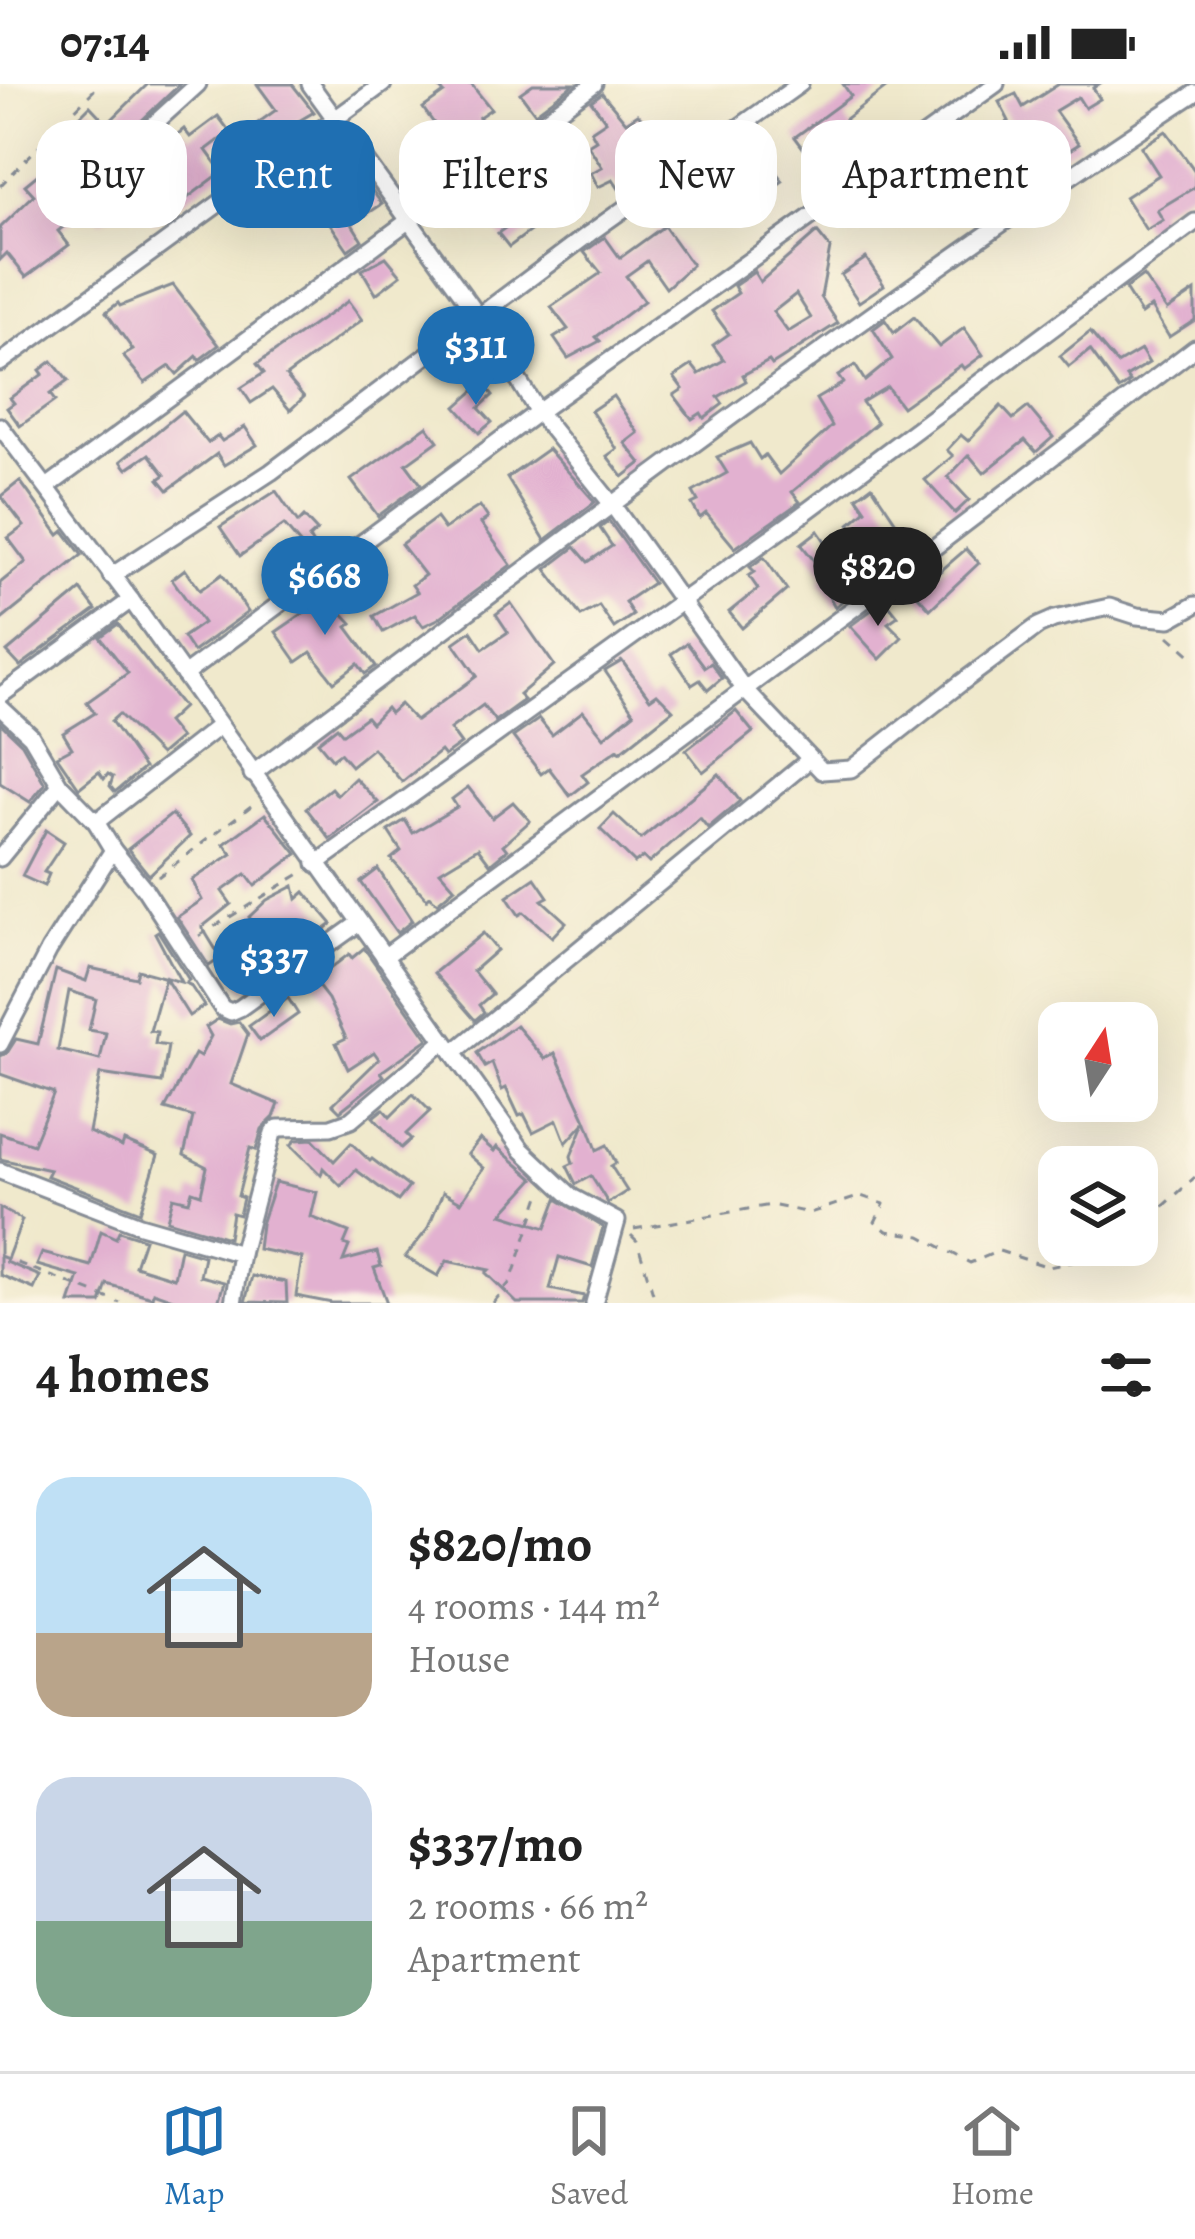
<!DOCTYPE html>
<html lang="en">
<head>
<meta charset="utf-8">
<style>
	:root { --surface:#fff; --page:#f6f6f6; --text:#222; --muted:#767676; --line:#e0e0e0; --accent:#1f6fb2 }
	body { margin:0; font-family:Alegreya,serif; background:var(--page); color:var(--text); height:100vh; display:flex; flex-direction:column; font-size:45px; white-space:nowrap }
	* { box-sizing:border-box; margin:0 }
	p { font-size:39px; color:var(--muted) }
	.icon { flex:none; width:66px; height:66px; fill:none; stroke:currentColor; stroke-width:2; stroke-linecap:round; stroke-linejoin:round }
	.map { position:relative; height:1219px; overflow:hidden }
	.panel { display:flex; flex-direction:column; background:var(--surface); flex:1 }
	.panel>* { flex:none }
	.hud { position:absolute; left:36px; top:36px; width:1125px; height:108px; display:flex; gap:24px }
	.needle { width:78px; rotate:12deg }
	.fabs { position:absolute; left:1038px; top:918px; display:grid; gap:24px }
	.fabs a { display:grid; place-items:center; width:120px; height:120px; border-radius:24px; background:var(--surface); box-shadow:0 12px 48px #0002; font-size:60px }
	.price { position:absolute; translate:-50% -102px; padding:0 27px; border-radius:42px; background:var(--accent); color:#fff; font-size:39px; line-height:78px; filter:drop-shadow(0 3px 6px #0008) }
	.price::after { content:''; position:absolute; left:50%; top:72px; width:36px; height:27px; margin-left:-18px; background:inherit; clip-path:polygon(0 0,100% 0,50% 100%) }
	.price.current { background:#222; color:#fff }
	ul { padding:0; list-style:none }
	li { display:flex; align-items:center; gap:36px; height:300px; padding:0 36px }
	li span { display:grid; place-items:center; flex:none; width:336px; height:240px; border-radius:36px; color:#555 }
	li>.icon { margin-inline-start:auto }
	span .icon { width:144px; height:144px; fill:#fffc; stroke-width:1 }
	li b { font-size:51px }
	h2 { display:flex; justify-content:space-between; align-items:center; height:144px; padding:0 36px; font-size:51px }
	.tag { padding:0 42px; border-radius:36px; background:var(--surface); box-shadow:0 12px 48px #0002; font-size:42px; line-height:108px }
	.tag.current { background:var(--accent); color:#fff }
	.status { display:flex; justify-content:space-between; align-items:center; height:84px; padding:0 60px; background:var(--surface); direction:ltr }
	.status svg { height:33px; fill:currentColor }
	.tab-bar { display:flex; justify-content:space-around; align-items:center; height:168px; border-top:3px solid var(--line); background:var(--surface); font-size:33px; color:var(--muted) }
	.tab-bar a { display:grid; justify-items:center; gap:6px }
	.tab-bar .current { color:var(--accent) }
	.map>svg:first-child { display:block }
	.building { fill:#e2b1d0; fill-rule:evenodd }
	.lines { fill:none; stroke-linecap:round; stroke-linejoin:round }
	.minor-casing { stroke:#868c95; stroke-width:21 }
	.path { stroke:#868c95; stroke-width:3; stroke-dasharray:9 9; stroke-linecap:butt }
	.minor { stroke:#fff; stroke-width:15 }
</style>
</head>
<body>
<div class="status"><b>07:14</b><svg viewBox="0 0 49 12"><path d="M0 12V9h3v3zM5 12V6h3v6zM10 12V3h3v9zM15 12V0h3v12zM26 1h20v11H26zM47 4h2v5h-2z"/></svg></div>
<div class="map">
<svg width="1195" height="1219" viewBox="0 0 1195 1219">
	<rect width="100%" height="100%" fill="#fcf5e5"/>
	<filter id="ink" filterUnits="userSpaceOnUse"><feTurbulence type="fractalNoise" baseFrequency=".00833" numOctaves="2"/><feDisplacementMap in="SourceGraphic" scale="24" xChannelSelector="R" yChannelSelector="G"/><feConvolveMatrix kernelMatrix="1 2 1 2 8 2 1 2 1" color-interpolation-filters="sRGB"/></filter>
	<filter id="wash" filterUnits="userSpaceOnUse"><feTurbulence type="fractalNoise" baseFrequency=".004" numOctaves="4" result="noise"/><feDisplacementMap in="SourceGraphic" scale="48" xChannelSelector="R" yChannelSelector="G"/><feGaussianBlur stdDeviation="2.7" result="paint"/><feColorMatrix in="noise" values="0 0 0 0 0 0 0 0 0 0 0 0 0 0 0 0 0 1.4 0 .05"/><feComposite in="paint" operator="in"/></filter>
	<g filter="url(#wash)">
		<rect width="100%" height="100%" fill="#f0e9cc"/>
		<g id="blocks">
			<g class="building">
				<polygon points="148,0 180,0 97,79 101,90 116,91 133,116 101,137 90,121 58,147 69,161 26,193 7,169 0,176 0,144 34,111 25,101 42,87 48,94 78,70 63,52 77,41 74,38 90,22 107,40"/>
				<polygon points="257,0 292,0 314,28 285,45 290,53 273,65 255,41 276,26"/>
				<polygon points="436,0 471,0 491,25 479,33 495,54 447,87 444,83 433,91 418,69 443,52 423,24 444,9"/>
				<polygon points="533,0 574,0 535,29 520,9"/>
				<polygon points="843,0 891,0 845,35 871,72 850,87 837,69 828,75 815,56 804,65 795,53 851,12"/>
				<polygon points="1059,0 1099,0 1093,4 1100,15 1085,24 1078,13 1055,27 1079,60 1060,72 1058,69 1037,89 1008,60 987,75 977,60 1009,37 999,18 1016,10 1023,23"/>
				<polygon points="602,9 626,38 638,30 666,60 638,86 640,89 631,96 636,102 623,111 613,96 598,103 591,89 602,83 588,61 596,56 591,47 606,37 591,17"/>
				<polygon points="218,32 230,48 206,66 222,88 154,139 140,118 166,102 145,77 184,45 190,53"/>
				<polygon points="1166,47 1195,87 1195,103 1157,126 1163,136 1146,146 1125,113 1159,91 1141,63"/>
				<polygon points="751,58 783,97 755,116 725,80"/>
				<polygon points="330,76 351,108 366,98 382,120 352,140 362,156 348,166 331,141 346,132 326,104 315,111 303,93"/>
				<polygon points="987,79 997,96 945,129 934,113"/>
				<polygon points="529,80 543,101 523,114 541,139 509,163 498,149 508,142 483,109"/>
				<polygon points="664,142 692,181 666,204 647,177 626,192 644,217 596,253 600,257 568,274 554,254 568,245 551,223 601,189 584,168 605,153 620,174"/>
				<path d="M 817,148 L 830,164 L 821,213 L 838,239 L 772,281 L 769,277 L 743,291 L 746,297 L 718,313 L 723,320 L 704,334 L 701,329 L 692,335 L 674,311 L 683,305 L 674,293 L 692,281 L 699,290 L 724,276 L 713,261 L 729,250 L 712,227 L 738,209 L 734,202 L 754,188 L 760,198 ZM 796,210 L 811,234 L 788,248 L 773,228 Z"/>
				<polygon points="386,173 401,191 376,210 362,186"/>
				<polygon points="866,174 884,201 859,218 841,191"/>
				<polygon points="1143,192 1167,226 1195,207 1195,236 1169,253 1151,223 1141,230 1125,205"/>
				<polygon points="173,201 219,261 199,276 197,272 177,290 170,282 145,299 123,272 133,266 106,228 118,219 120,222"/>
				<polygon points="348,217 362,236 286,292 304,313 290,326 272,305 251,319 241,304 264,289 257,280"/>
				<polygon points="914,233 939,263 964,244 983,271 964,285 961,281 902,323 887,303 862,318 877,339 792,408 800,418 735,464 706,429 700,434 692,420 698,417 693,408 727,389 717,373 750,359 760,375 765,371 779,390 832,342 816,315 843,299 838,292 855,281 865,297 892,275 873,245 885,236 894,249"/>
				<polygon points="1090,248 1117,280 1141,266 1149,279 1126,293 1130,298 1119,306 1090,266 1069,283 1060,272"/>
				<polygon points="52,277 68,297 50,310 55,317 20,342 7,324 14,319 10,314 43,290 40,286"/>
				<polygon points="483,299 493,311 479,324 492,338 479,349 456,323"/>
				<polygon points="613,312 638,349 625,359 641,379 623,393 607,372 617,365 591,327"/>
				<polygon points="1001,322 1013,335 1028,323 1053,353 1036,368 1025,356 984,389 969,371 948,393 969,416 955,429 925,396 953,372 947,366 961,351 968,357"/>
				<polygon points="182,327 208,359 218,352 222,357 245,343 257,361 224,381 217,370 168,406 159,395 165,391 149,370 127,385 121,377"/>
				<polygon points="427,342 438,357 406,380 421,400 378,432 351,396"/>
				<polygon points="548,365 595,418 545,456 507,394"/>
				<polygon points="20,397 59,451 64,447 82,471 0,537 0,499 26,478 8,454 24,442 1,412"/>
				<polygon points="872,402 912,462 888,480 850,440 866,426 857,413"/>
				<polygon points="276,407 298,439 304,433 317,447 309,454 314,463 307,468 284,441 240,472 220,443"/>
				<polygon points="480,422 488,434 481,439 511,481 438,535 423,542 415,531 383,548 374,532 417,508 412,501 425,491 401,460 436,434 444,445"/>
				<polygon points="609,437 653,499 625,518 633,531 614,544 599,522 581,532 546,485 575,463 588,478 612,462 600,444"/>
				<polygon points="818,447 827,460 836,453 868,495 835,523 820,496 826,492 801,460"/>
				<polygon points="966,465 979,479 930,525 910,503 930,484 936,491"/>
				<polygon points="764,473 787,506 742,544 729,528 758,505 749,492 755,488 750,483"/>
				<polygon points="185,485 200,506 222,490 248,528 193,568 183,553 203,539 172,495"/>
				<polygon points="320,505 352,539 347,543 376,582 365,590 358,580 334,598 311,568 297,578 276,548 308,526 304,520"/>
				<polygon points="81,506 96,526 20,582 7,568"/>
				<polygon points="885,516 898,532 888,539 902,553 880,575 850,542"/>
				<polygon points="511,519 554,581 519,611 524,616 495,637 483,621 450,645 461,660 444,672 440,667 402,698 373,664 351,682 340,669 332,675 318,658 337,643 343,650 366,633 371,639 386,624 390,629 400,620 416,637 477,592 454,559 471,547 483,565 508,548 496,530"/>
				<polygon points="118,540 183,623 167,638 180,654 160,671 119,630 111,637 144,684 115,708 110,702 113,693 108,690 104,695 99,688 79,704 57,672 72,664 63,649 95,629 87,618 128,589 100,553"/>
				<polygon points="687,559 705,583 711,579 722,594 708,606 700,596 692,601 671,570"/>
				<polygon points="622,577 650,615 657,610 673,626 620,668 618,665 582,690 588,698 570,712 549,684 541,690 513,653 539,635 552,651 583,627 604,653 634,629 605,587"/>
				<polygon points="736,627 753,648 703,688 686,666"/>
				<polygon points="0,639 22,660 45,700 30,718 0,699"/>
				<polygon points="719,690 740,717 708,744 700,734 649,779 643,773 635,779 600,745 614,730 641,755"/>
				<polygon points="355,694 378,718 330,755 306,724 331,704 337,711"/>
				<polygon points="468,703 492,734 513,718 530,737 503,761 507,766 490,780 478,764 440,787 455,804 437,819 430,812 427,815 391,775 401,767 388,747 405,736 413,749 457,723 452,715"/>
				<polygon points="172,730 190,752 149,791 128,765"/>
				<polygon points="265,730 297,770 255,802 246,790 222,807 231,820 202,843 221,874 209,882 177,833 202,816 192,796 232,770 224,760"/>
				<polygon points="46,746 64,758 44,788 49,790 44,802 22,792"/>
				<polygon points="378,785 412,837 397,849 361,798"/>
				<polygon points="535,794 548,813 542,816 566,838 552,853 524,828 519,831 507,813"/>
				<polygon points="294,802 297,815 305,808 332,840 243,907 224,866 243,852 241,849 253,839 249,833 267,816"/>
				<path d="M 158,847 L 189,896 L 185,899 L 190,901 L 204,922 L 189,932 L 165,894 L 150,947 L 157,948 L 155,960 L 168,962 L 162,999 L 100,990 L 89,1048 L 122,1063 L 124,1057 L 158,1071 L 140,1128 L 47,1092 L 50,1086 L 0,1075 L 0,1049 L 33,1060 L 54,1009 L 0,990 L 0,972 L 7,969 L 16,955 L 38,960 L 56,886 L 86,897 L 90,884 L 136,894 L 138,886 L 181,898 L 155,849 ZM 69,907 L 96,915 L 89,946 L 106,949 L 100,976 L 58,966 Z"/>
				<polygon points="483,849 497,866 473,887 492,910 479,921 484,928 475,936 434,889"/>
				<polygon points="364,864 428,955 381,988 384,992 340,1027 333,1020 379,975 374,968 348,985 336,959 346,954 328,915 314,897 349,870 352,874"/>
				<polygon points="288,914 298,930 260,957 249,942"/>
				<polygon points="218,935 230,940 239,938 248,950 231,1000 279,1020 274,1033 262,1045 256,1066 250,1064 238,1112 243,1114 239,1131 232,1129 228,1154 167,1136 173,1113 189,1117 192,1107 201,1110 207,1083 184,1071 193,1033 165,1025 195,970 200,973 211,952 206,943"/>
				<polygon points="516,941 545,975 555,969 586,1036 597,1066 607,1061 616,1079 611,1082 627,1107 608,1119 591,1092 576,1100 567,1082 573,1079 571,1072 585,1038 566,1059 557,1036 533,1048 524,1030 519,1032 506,1004 502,1006 492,979 485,983 477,969"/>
				<polygon points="413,1010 430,1027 406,1050 411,1055 401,1064 373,1033 383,1025 390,1033"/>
				<polygon points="313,1055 334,1077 351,1059 370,1077 372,1075 409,1103 398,1117 356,1086 341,1102 323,1084 321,1091 291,1061 296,1056"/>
				<polygon points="480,1055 494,1067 497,1063 534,1095 502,1130 546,1144 557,1115 603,1143 592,1183 559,1173 550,1205 584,1212 582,1219 517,1219 486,1189 489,1186 447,1177 438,1192 405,1173 427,1146 443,1108 461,1118 484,1084 468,1070"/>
				<polygon points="275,1098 317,1108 311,1133 349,1148 344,1160 349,1162 343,1177 377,1168 381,1182 374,1184 387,1219 332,1219 296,1212 302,1174 258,1165 261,1140"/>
				<polygon points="0,1124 22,1136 6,1178 40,1192 34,1205 0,1191"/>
				<polygon points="101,1147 116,1154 119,1147 144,1155 135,1182 174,1194 180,1165 204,1172 200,1192 224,1198 218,1219 184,1219 153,1208 152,1213 107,1200 101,1219 70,1219 79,1193 37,1181 42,1169 91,1182"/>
				<polygon points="252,1192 286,1198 287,1219 245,1218"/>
			</g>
		</g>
	</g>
	<g filter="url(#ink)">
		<use href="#blocks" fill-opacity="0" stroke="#868c95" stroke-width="3"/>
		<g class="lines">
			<g class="minor-casing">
				<g id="minor">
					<polyline points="310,0 479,233 538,328 611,419 745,606 822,687 851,685 961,599 1038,542 1054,535 1109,523 1137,532 1170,535 1195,521"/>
					<polyline points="109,81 198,0"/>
					<polyline points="0,279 383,0"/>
					<polyline points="0,342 131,516 522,1066 572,1113 617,1137 594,1219"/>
					<polyline points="47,403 594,0"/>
					<polyline points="111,492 271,388 590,149 800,0"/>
					<polyline points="184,591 538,328 996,0"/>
					<polyline points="0,612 131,516"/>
					<polyline points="0,623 31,652 60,701 96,738 113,766 144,804 222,924 231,928 240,924 359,839"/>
					<path d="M 252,690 C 562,458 870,222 1195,9"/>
					<polyline points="96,738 219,642"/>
					<polyline points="0,774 60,701"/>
					<polyline points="316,780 799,433 1195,138"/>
					<polyline points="384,873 881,504 1195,264"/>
					<polyline points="0,960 49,866 113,766"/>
					<polyline points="453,969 809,676"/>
					<polyline points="0,1087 140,1141 241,1170"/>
					<polyline points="233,1219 241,1170 273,1049 278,1044 331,1043 351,1036 444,957"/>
				</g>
			</g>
			<g class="path">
				<polyline points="0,102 100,0"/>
				<polyline points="1169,552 1195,575"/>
				<polyline points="158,793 255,719"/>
				<polyline points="199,852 303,788"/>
				<polyline points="634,1145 771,1121 810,1129 861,1112 884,1120 875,1138 887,1147 921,1152 970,1179 999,1167 1049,1183 1113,1169 1122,1161"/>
				<polyline points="1137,1147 1195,1093"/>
				<polyline points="631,1151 637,1157 656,1219"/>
				<polyline points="0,1172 120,1219"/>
				<polyline points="493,1219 511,1197 542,1106"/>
			</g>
			<use href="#minor" class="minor"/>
		</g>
	</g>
</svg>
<div class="fabs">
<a><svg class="needle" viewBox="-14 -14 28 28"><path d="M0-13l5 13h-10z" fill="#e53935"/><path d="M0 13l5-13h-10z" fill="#767676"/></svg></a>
<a><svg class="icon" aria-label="layers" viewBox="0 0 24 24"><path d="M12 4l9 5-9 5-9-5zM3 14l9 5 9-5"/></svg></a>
</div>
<b class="price" style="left:476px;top:324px">$311</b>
<b class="price current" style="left:878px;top:545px">$820</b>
<b class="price" style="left:325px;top:554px">$668</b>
<b class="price" style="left:274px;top:936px">$337</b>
<div class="hud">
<a class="tag">Buy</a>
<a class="tag current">Rent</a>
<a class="tag">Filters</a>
<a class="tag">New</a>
<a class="tag">Apartment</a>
</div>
</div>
<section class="panel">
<h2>4 homes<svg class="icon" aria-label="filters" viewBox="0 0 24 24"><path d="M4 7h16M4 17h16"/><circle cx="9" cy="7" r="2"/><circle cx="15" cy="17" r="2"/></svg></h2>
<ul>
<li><span style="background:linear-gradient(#bfe0f5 65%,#b9a48a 0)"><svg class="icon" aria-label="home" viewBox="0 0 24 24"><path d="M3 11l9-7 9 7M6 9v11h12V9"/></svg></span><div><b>$820/mo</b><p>4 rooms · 144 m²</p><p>House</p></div></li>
<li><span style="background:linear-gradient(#c9d6e8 60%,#7fa58c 0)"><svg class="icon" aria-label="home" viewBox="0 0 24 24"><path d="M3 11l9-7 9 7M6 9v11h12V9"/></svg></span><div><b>$337/mo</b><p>2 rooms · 66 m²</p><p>Apartment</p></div></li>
</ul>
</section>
<nav class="tab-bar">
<a class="current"><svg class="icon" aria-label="map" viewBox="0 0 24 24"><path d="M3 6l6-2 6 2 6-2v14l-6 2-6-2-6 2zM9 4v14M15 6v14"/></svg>Map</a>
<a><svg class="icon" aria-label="saved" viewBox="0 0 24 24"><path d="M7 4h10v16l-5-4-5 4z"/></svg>Saved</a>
<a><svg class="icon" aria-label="home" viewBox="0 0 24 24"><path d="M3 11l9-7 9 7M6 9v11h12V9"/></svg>Home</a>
</nav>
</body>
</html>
